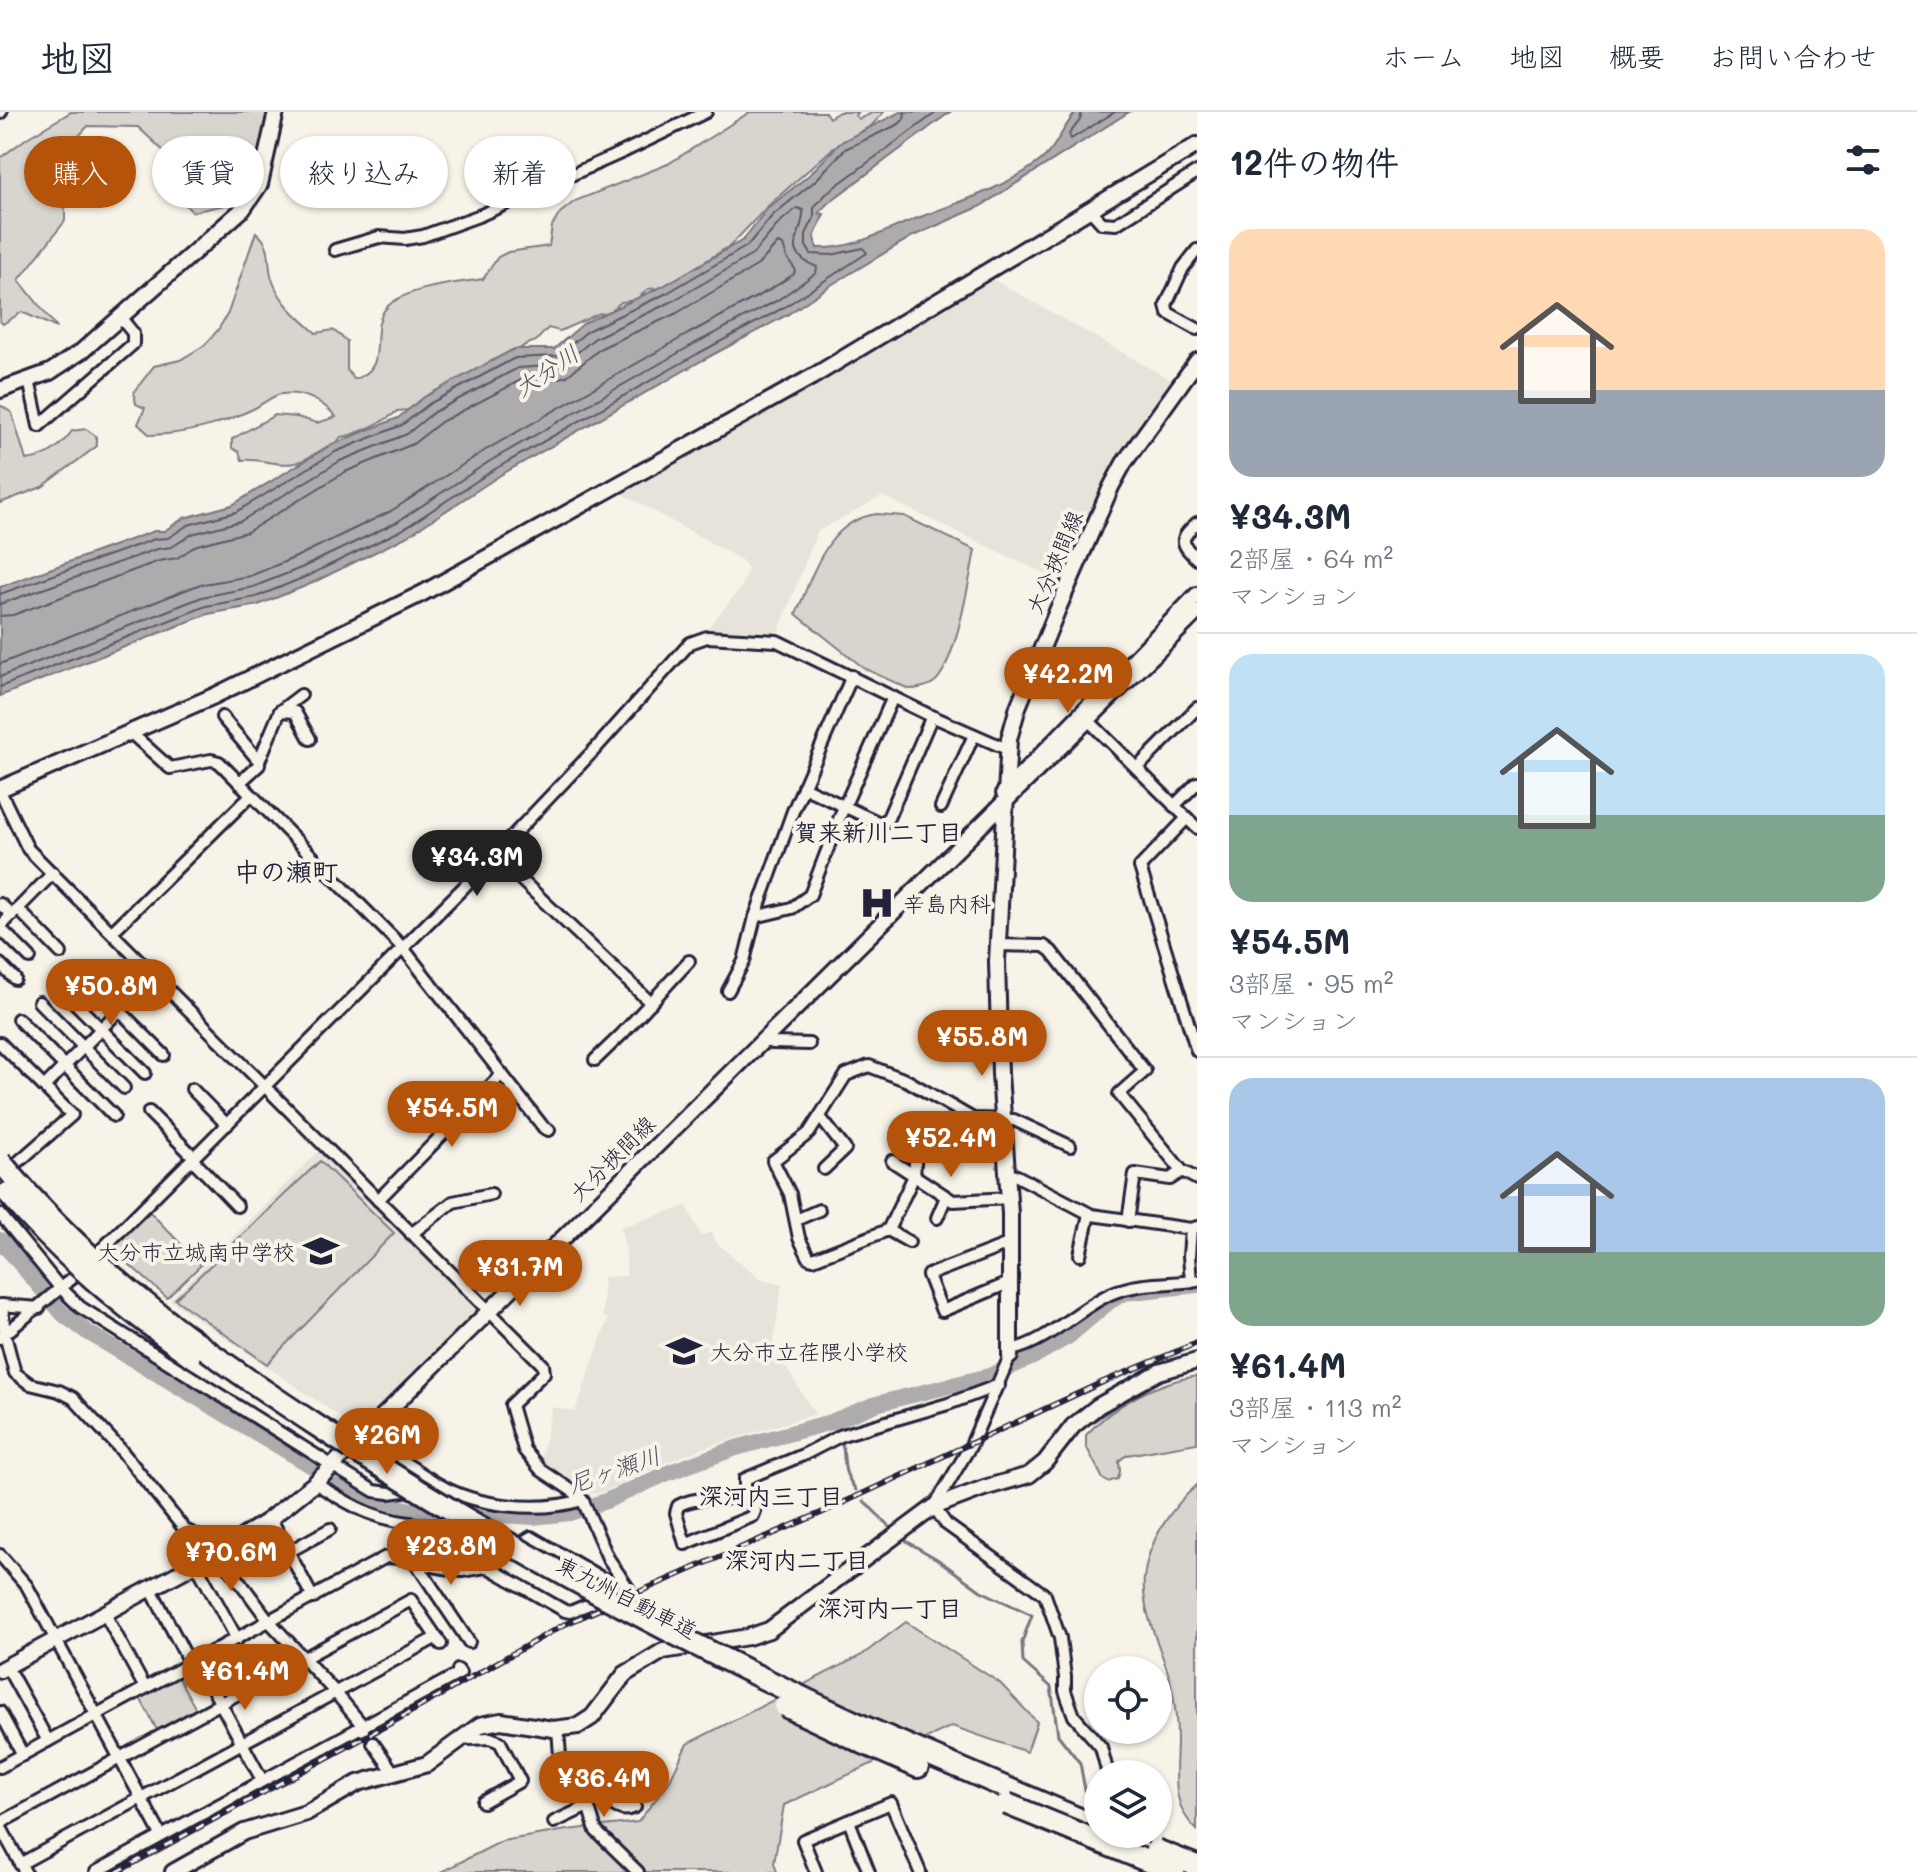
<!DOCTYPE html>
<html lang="ja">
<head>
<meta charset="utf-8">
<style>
	:root { --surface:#fff; --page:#f2f2f3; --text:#1f2937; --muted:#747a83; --line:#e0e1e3; --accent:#b45309 }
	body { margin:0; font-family:Mali,"Klee One",sans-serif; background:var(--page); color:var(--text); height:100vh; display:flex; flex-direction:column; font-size:30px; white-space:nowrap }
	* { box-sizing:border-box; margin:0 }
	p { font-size:26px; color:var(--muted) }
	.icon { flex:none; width:44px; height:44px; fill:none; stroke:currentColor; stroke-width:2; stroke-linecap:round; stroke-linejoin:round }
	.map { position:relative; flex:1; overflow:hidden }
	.side { display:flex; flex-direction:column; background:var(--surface); width:720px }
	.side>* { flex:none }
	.guide { position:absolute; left:24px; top:24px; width:760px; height:72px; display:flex; gap:16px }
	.fabs { position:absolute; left:1084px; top:1544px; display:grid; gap:16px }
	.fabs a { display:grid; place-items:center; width:88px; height:88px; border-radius:50%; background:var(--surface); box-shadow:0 2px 6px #0004; font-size:40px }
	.price { position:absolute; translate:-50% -68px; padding:0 18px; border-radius:28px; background:var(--accent); color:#fff; font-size:26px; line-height:52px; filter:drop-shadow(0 2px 4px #0008) }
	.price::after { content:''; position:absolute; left:50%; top:48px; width:24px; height:18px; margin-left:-12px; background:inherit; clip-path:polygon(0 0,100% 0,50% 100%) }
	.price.current { background:#222; color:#fff }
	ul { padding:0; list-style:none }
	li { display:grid; align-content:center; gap:16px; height:424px; padding:0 32px }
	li+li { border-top:2px solid var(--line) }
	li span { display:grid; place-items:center; height:248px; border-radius:24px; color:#555 }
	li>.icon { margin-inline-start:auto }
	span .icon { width:144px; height:144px; fill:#fffc; stroke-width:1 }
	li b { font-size:34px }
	h2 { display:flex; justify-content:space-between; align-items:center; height:96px; padding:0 32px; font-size:34px }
	.tag { padding:0 28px; border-radius:36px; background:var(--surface); box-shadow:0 2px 6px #0004; font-size:28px; line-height:72px }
	.tag.current { background:var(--accent); color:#fff }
	header { display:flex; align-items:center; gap:48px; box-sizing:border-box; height:112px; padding:0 40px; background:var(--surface); border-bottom:2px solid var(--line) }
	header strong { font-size:38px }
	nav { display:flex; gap:44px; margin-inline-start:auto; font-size:28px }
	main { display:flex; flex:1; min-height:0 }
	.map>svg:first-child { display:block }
	.built { fill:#e7e3db }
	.green { fill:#d8d5cf; stroke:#7d7c85; stroke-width:2 }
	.water { fill:#aeabad; stroke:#76747f; stroke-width:2 }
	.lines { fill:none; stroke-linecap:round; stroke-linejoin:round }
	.shore { stroke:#5a5969; stroke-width:2 }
	.stream { stroke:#76747f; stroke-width:3 }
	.river { stroke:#aeabad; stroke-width:16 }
	.street-casing { stroke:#22223b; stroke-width:16 }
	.secondary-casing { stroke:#22223b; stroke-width:20 }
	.highway-casing { stroke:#22223b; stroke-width:26 }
	.street { stroke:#f7f3e8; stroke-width:10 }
	.secondary { stroke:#f7f3e8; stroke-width:14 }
	.highway { stroke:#f7f3e8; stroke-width:20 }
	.rail-casing { stroke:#22223b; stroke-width:6 }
	.rail { stroke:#f7f3e8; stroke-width:3; stroke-dasharray:9; stroke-linecap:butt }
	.highway-bridge-casing { stroke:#22223b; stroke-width:26; stroke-linecap:butt }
	.highway-bridge { stroke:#f7f3e8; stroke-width:20 }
	.labels { text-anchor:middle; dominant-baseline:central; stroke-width:8; stroke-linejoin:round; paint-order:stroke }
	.street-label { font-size:22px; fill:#22223b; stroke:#f7f3e8 }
	.poi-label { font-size:22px; fill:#22223b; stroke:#f7f3e8; text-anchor:start }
	.water-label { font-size:24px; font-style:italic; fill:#535263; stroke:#f7f3e8 }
	.neighbourhood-label { font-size:24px; font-weight:bold; fill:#22223b; stroke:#f7f3e8 }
	.quarter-label { font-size:26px; font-weight:bold; fill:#22223b; stroke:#f7f3e8 }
</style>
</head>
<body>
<header>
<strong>地図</strong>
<nav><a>ホーム</a><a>地図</a><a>概要</a><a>お問い合わせ</a></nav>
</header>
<main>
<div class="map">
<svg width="1197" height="1760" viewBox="0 0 1197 1760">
	<rect width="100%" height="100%" fill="#f7f3e8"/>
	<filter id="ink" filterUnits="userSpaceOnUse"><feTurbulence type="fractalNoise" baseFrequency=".0125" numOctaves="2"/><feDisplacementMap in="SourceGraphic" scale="16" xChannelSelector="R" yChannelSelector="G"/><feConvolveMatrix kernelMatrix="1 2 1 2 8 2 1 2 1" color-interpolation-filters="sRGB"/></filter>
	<g filter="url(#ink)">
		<g class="built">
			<polygon points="994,168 1171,268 1171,272 1105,365 1065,463 1056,467 882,384 817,420 778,521 706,518 741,476 748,456 740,447 619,380"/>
			<polygon points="322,1036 482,1197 358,1317 170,1188"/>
			<polygon points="687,1094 701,1124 710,1120 718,1132 761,1168 782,1172 772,1241 787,1257 815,1302 700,1337 663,1352 604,1380 586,1383 540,1351 552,1295 575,1300 608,1207 603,1204 603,1165 626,1164 626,1140 620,1115"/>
		</g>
		<g class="green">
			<polygon points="71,0 272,0 252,79 235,91 192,100 180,87 171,46 138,15 88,14 42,64 65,88 65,109 19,168 57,216 22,200 3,212 0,209 0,46 27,26"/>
			<path d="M 750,0 L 825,0 L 829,6 L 839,0 L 858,0 L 855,3 L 859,7 L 874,0 L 884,0 L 872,13 L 832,37 L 769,93 L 731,133 L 663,176 L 648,177 L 636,188 L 621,190 L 606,203 L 600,201 L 560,219 L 548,216 L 536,229 L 525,233 L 499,253 L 411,298 L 397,299 C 388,308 354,324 341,325 L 337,330 C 323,335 309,348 295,351 C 280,355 260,346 242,348 L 239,340 L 232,336 L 232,327 L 275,303 L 297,305 L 317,311 L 336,305 C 323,289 302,279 281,282 C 271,284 262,293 253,297 C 219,313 188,322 150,323 L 138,312 L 145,296 L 136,292 L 134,280 L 154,254 L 180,248 L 205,233 L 218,218 L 228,201 L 256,120 C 274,136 266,147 272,167 C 280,191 298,205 316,221 L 333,218 L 347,229 L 347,258 L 354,267 C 393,257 365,217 388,194 C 408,175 457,171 483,167 L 498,145 L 508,140 L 549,134 L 552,114 L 560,101 L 575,89 L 668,52 Z"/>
			<path d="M 2,294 L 12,301 L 26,348 C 46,346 60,336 72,319 L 86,317 L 96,324 L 97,334 L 42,375 L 0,391 L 0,295 Z"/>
			<path d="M 877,402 L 904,404 L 975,438 C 970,464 955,557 933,571 C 927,575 916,577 909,577 L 865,557 L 796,502 C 813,463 827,408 877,402 Z"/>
			<polygon points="320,1049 394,1121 267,1252 175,1187"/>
			<polygon points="150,1100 201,1153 167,1186 112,1137"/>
			<path d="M 1197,1264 L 1197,1331 L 1127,1343 L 1119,1349 L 1120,1359 L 1118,1367 L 1108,1370 L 1103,1367 L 1086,1334 L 1086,1323 C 1113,1293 1157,1270 1197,1264 Z"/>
			<path d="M 1197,1373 L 1197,1718 C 1169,1692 1177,1661 1177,1627 C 1177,1608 1174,1585 1170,1567 C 1161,1535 1141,1500 1144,1466 C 1148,1429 1170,1397 1197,1373 Z"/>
			<polygon points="906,1510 1000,1571 1037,1610 1027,1640 952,1614 784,1693 774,1751 777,1760 441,1760 502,1729 567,1718 638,1710 669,1670 687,1632 862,1543"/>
			<polygon points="177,1563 197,1599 158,1620 139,1584"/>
		</g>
		<path class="water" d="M 900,0 L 950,0 L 828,91 L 819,101 L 824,102 L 814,125 L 817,136 C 854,138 889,116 923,104 C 964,88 1003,77 1040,49 C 1055,38 1063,15 1076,0 L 1129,0 L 979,95 L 913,124 L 831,173 L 787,203 L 703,248 L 499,364 L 406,425 L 308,473 L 258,493 L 208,502 L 0,584 L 0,475 L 154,419 L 164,419 L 184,406 L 232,393 L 331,333 L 398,306 L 424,285 L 514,237 L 554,237 L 584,211 L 663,174 L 743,128 L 767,97 L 809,63 L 841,30 Z"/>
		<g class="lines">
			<g class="shore">
				<polyline points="1082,0 1080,8 1069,22 1071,27 1115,0"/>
				<polyline points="0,482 155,427 168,426 188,413 236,400 335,340 402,313 429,292 515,246 557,244 589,218 667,181 747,134 773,103 815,69 845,37 899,12 904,7 905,0"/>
				<path d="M 0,492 L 157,437 L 172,435 L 192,422 L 241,409 L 340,349 L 407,322 L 434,300 L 518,256 L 562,253 L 595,226 L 671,190 L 752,143 L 780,110 L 797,96 L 803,98 C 805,121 778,140 817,155 L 816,161 L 778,188 L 694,232 L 490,349 L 397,410 L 301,456 L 253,475 L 202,485 L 0,565"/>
				<polyline points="0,504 13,503 159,449 177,446 197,433 247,420 345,360 413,332 441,310 521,268 555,267 567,264 601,236 677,201 758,153 778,131 783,133 787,146 795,157 794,162 771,177 688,222 484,339 391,399 296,445 250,464 198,473 0,552"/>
				<polyline points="0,575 206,494 256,485 305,465 402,418 495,357 699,241 783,196 867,141 863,136 831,143 811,142 806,134 806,122 814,106 814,95 829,79 937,0"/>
			</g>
			<g class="stream">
				<polyline points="1147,1274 1172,1264 1197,1258"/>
				<polyline points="831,1310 836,1317"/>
				<path d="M 842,1330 C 847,1355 840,1355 856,1378"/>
				<polyline points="1067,1333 1078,1320 1127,1286"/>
				<polyline points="864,1389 892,1417"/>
				<polyline points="917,1417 937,1403"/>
				<polyline points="901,1426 937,1447 981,1479 1032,1503 1022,1530 1023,1550 1051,1575 1058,1623 1080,1651 1085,1678 1098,1686"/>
				<polyline points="493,1617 513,1618"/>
				<path d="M 525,1620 C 544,1625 570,1629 587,1616"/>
				<polyline points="411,1664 426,1659"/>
				<polyline points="189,1760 234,1734"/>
			</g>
			<polyline class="river" points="0,1128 63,1202 87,1220 352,1378 382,1391 411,1398 533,1405 570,1401 606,1389 670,1360 736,1336 831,1310 876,1292 989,1264 1031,1246 1069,1224 1109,1190 1124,1181 1197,1173"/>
			<g class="street-casing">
				<g id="street">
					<polyline points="0,1 1,0"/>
					<polyline points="1091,99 1102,111 1116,112 1197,60"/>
					<polyline points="335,138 379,125 405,127 423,124 481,103 623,40 706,0"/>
					<polyline points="1197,138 1183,156 1166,193 1168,201 1197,217"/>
					<polyline points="29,268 39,314 133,232 133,221 120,205"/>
					<path d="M 1197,411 C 1179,427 1180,431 1197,447"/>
					<polyline points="280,599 295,600 310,627"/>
					<polyline points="222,605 259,649 259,653 239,671"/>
					<polyline points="1085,605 1197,716"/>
					<polyline points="131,621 170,656 211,648 219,650 403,836 544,1016 549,1018"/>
					<polyline points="259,649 280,599 301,583"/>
					<polyline points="1137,656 1197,596"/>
					<polyline points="803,675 882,712 888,706 932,604"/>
					<polyline points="0,679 28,737 543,1253 544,1261 511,1293 524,1338 541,1358 577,1382 583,1389 608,1446 628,1476 570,1500 565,1499 468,1444"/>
					<polyline points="1174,694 1197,671"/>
					<polyline points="941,695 974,623"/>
					<polyline points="1187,706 1140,755 1197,939"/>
					<polyline points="495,743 651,891"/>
					<polyline points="0,792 12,803"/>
					<polyline points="18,797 61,841"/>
					<polyline points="755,805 792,796 810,783 841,702 893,585"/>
					<polyline points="0,815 53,761"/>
					<polyline points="0,816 30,846"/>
					<polyline points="112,820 251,683"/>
					<polyline points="998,833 1044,834 1051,839 1145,959 1119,982 1182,1059 1197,1067"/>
					<polyline points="0,852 15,867"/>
					<polyline points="83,862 164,943"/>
					<polyline points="58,874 145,961"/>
					<polyline points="728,879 744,849 755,805 793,699 852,564"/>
					<polyline points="39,890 124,976"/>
					<polyline points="18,907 114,1004"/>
					<polyline points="762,928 772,931 809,932"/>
					<polyline points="0,931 72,1003 0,1066"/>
					<polyline points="595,948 622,922 689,849"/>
					<polyline points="44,975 155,862"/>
					<polyline points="192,977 227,1013"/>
					<polyline points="149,1000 194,1045"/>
					<polyline points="820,1005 845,1037 824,1057"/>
					<polyline points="927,1022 916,1038 914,1064 888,1118 813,1147 809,1146 799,1126 790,1082 773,1049 809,1021 846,963 869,954 908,969 973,1007 1014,1008 1070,1034"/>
					<polyline points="192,1047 237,1094"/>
					<polyline points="892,1049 953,1089 1010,1086"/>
					<polyline points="1008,1063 1017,1064 1092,1103 1191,1117 1197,1115"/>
					<polyline points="378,1088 502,962"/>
					<polyline points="0,1102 57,1172 80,1195 333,1354 374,1379 389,1381 441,1374"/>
					<polyline points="937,1106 946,1085"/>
					<polyline points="796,1108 819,1098"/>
					<polyline points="1128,1109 1135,1062 1170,1067 1182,1059"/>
					<polyline points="888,1118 909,1130"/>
					<polyline points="411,1122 453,1090 491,1082"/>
					<polyline points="1011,1131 928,1163 942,1199 1011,1170"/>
					<polyline points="1080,1143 1089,1102"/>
					<polyline points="1191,1170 1189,1144 1191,1117"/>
					<polyline points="0,1193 39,1196"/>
					<polyline points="2,1193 5,1223 15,1261 30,1272 59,1279 73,1286 121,1338 185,1418 205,1427 218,1440 269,1509 335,1580 363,1614 363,1618"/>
					<polyline points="0,1226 75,1164 463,776 597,635 690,531 707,525 777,529 927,602 1007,637"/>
					<path d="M 1011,1238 C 1048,1230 1076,1198 1110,1182 C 1137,1170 1168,1172 1197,1169"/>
					<polyline points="1010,1244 971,1333 934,1395 946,1412 1045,1483 1060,1526 1065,1565 1065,1579 1074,1604 1101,1635 1108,1662"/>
					<path d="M 357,1327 C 387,1335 412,1357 438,1372 C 476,1395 540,1401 582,1388"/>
					<path d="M 315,1371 C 356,1397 379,1410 429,1413"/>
					<path d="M 747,1382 C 723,1392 700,1381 678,1394 L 676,1401 L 685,1432 L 753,1404 L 755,1399 L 745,1376 L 745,1367 L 803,1343 L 842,1323 L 948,1292 L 999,1273"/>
					<polyline points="271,1407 313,1486"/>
					<polyline points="288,1440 330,1417"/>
					<polyline points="0,1443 27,1474 161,1723"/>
					<polyline points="416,1451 462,1459 485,1455 531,1425 612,1472 613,1482"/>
					<polyline points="196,1452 237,1527"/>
					<polyline points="151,1477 190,1552"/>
					<polyline points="105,1502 145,1576"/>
					<polyline points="197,1548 262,1668"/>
					<polyline points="7,1555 48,1629"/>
					<polyline points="0,1600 23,1643"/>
					<polyline points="558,1617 560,1644 583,1676 596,1719 638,1760"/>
					<polyline points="465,1623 470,1627 490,1626 500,1630 520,1669 483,1690"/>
					<polyline points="373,1631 394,1661"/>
					<polyline points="0,1655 386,1445 411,1447 416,1451 469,1530"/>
					<path d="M 576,1666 C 583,1668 589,1670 595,1675 C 608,1686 616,1704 635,1695"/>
					<polyline points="849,1709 869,1760"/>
					<polyline points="554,1710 588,1694"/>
					<polyline points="0,1711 411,1488 441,1532"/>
					<polyline points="0,1714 25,1760"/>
					<polyline points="1137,1722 1149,1749"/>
					<polyline points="20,1752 437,1525"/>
					<polyline points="96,1760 460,1561 458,1558"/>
					<polyline points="816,1760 803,1728 891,1691 920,1760"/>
				</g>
			</g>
			<g class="secondary-casing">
				<g id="secondary">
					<polyline points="0,278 50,260 82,239 243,97 260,72 276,0"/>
					<polyline points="0,677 214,584 423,481 812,265 1197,33"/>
					<polyline points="1004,681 1197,483"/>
					<polyline points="1010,1244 1010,1102 1000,962 997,849 1009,627 1018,595 1057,499 1111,375 1124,351 1197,249"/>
					<polyline points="0,1558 227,1435 267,1409 315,1371 1197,500"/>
					<polyline points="173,1760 244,1720 306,1701 358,1671 427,1652 480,1613 501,1609 553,1617 578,1614 592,1605 625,1562 663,1539 748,1525 769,1518 934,1395 984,1376 1029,1363 1045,1350 1073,1314 1098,1294 1159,1260 1197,1249"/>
				</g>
			</g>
			<g class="highway-casing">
				<g id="highway">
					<polyline points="867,1616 1098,1715"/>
					<polyline points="861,1630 918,1655"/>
				</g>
			</g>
			<use href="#street" class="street"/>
			<use href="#secondary" class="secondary"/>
			<use href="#highway" class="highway"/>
			<g class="rail-casing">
				<polyline id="rail" points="117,1760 398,1607 563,1513 821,1401 1103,1270 1197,1231"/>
			</g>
			<use href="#rail" class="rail"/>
			<g class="highway-bridge-casing">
				<g id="highway-bridge">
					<path d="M 0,1049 C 92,1161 204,1240 325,1319 C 498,1432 679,1529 867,1616"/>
					<path d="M 8,1081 C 61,1144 123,1195 190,1243"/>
					<polyline points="785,1594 861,1630"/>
					<polyline points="1007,1692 1174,1760"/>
					<polyline points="1156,1738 1197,1754"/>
				</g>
			</g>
			<use href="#highway-bridge" class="highway-bridge"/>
		</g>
	</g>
	<defs>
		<g id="hospital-bare" transform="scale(2.76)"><path d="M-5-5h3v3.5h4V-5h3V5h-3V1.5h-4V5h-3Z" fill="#22223b" stroke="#f7f3e8" stroke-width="2.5" paint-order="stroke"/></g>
		<g id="school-bare" transform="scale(2.76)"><path d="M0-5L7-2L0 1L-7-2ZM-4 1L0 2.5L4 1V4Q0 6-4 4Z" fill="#22223b" stroke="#f7f3e8" stroke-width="2.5" paint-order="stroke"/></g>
	</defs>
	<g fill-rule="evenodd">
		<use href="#hospital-bare" x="877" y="791"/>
		<use href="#school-bare" x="321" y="1139"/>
		<use href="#school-bare" x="684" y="1239"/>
	</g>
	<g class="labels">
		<g class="street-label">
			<text transform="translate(1054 450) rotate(-67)">大分挾間線</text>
			<text transform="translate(612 1046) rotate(-45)">大分挾間線</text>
			<text transform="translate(627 1485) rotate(27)">東九州自動車道</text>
		</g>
		<g class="poi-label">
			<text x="903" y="791">辛島内科</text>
			<text x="295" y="1139" text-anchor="end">大分市立城南中学校</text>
			<text x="710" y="1239">大分市立荏隈小学校</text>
		</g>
		<g class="water-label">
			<text transform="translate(546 258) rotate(-34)">大分川</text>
			<text transform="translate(614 1357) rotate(-19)">尼ヶ瀬川</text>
		</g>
		<g class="neighbourhood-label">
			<text x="878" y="719">賀来新川二丁目</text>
			<text x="771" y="1383">深河内三丁目</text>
			<text x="797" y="1447">深河内二丁目</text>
			<text x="890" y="1495">深河内一丁目</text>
		</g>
		<g class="quarter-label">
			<text x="286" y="759">中の瀬町</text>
		</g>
	</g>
</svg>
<div class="fabs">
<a><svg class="icon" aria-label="locate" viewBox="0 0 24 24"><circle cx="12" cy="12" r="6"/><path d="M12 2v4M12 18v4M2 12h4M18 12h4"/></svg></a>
<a><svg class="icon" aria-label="layers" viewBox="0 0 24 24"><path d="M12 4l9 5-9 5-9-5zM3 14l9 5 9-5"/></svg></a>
</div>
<b class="price" style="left:1068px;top:603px">¥42.2M</b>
<b class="price current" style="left:477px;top:786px">¥34.3M</b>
<b class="price" style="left:111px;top:915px">¥50.8M</b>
<b class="price" style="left:982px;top:966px">¥55.8M</b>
<b class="price" style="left:452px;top:1037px">¥54.5M</b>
<b class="price" style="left:951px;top:1067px">¥52.4M</b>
<b class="price" style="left:520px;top:1196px">¥31.7M</b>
<b class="price" style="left:387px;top:1364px">¥26M</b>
<b class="price" style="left:451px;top:1475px">¥23.8M</b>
<b class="price" style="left:231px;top:1481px">¥70.6M</b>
<b class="price" style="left:245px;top:1600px">¥61.4M</b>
<b class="price" style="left:604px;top:1707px">¥36.4M</b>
<div class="guide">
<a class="tag current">購入</a>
<a class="tag">賃貸</a>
<a class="tag">絞り込み</a>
<a class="tag">新着</a>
</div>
</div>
<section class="side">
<h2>12件の物件<svg class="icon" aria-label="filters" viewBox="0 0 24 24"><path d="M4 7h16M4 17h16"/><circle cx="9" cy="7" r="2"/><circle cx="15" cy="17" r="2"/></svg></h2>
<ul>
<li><span style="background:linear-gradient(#ffd9b3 65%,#9aa5b1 0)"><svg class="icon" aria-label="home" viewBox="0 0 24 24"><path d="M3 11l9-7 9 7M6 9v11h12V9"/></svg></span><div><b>¥34.3M</b><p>2部屋 · 64 m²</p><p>マンション</p></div></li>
<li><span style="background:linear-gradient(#bfe0f5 65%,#7fa58c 0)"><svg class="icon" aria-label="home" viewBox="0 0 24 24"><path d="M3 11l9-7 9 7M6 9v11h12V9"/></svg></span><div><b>¥54.5M</b><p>3部屋 · 95 m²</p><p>マンション</p></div></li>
<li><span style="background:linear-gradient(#a9c7e8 70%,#7fa58c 0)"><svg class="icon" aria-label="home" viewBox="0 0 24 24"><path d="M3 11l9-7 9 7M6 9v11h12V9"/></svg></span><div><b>¥61.4M</b><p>3部屋 · 113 m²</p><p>マンション</p></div></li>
</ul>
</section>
</main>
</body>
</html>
